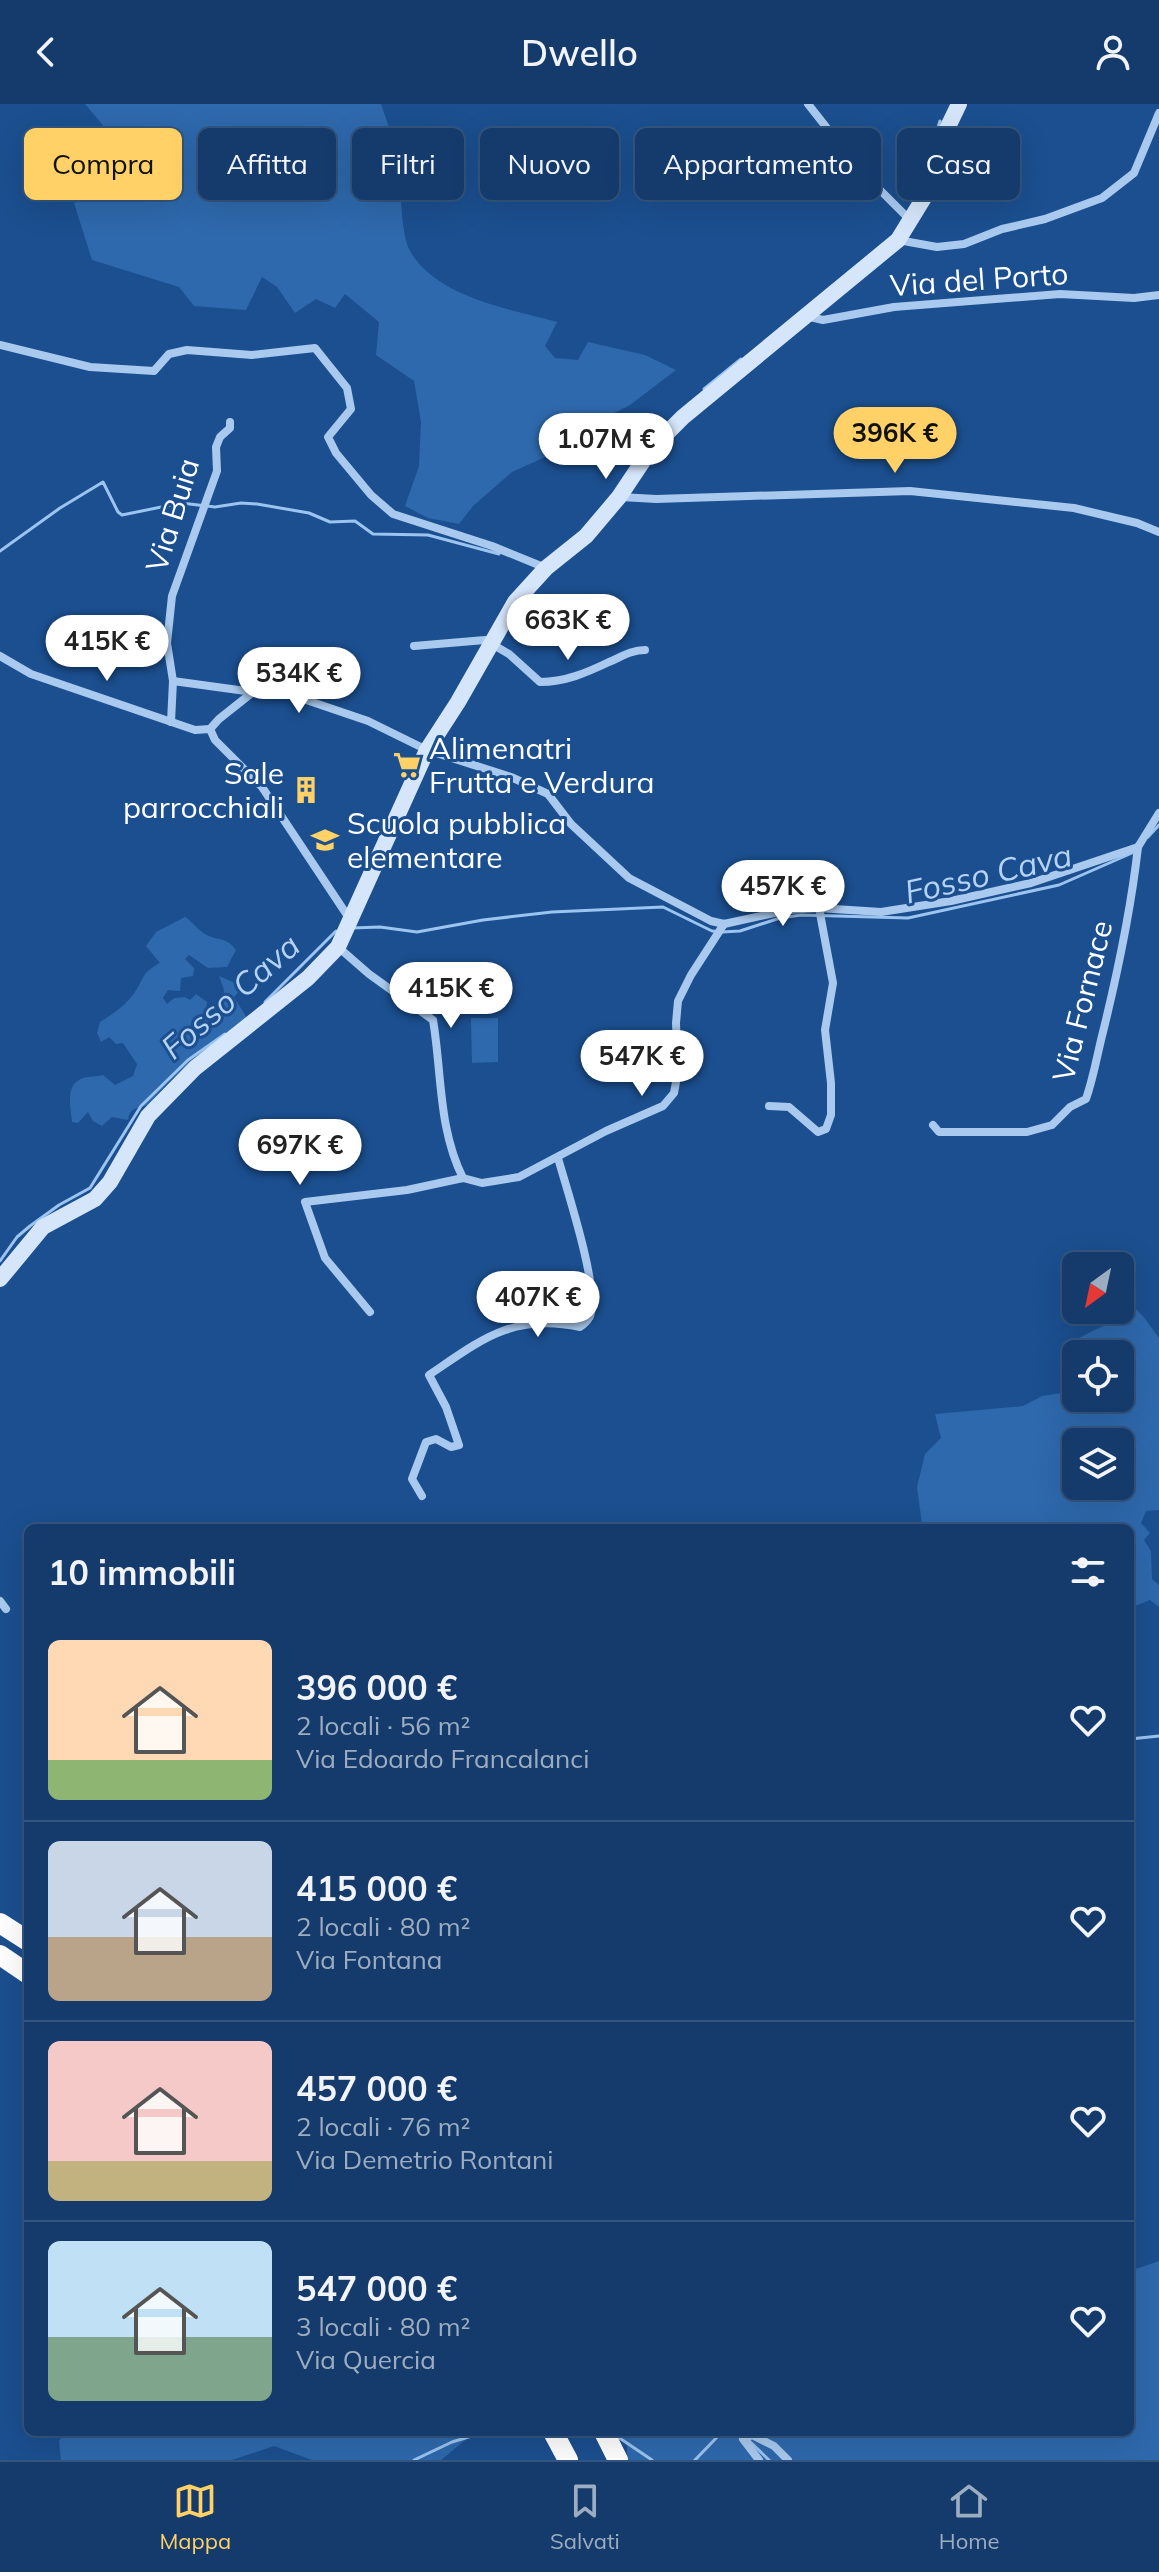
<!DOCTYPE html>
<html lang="it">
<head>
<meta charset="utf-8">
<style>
	:root { --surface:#143b6b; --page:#1d4271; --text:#f1f3f6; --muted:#9dadc1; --line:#33557e; --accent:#ffd166 }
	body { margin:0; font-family:Mulish,sans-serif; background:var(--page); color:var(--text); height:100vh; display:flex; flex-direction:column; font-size:30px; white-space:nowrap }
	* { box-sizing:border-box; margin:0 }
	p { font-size:26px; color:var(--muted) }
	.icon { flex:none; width:44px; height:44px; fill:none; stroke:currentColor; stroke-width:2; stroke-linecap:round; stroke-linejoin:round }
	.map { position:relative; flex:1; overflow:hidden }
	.panel { position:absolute; left:24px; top:1420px; width:1110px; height:912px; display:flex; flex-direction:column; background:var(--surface); border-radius:12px; box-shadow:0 8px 32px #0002,0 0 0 2px var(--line) }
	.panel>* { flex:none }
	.hud { position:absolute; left:24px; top:24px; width:1112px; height:72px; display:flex; gap:16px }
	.needle { width:52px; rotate:213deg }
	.controls { position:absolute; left:1062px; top:1148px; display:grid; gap:16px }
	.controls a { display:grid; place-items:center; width:72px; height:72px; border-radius:12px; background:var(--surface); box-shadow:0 8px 32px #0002,0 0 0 2px var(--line); font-size:40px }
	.price { position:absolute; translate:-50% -68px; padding:0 18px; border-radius:28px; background:#fff; color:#222; font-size:26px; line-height:52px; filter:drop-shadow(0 2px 4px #0008) }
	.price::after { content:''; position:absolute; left:50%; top:48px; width:24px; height:18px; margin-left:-12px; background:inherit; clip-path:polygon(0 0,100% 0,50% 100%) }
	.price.selected { background:var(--accent); color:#111 }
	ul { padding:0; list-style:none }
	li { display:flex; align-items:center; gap:24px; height:200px; padding:0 24px }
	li+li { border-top:2px solid var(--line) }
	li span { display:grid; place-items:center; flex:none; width:224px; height:160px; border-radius:12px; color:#555 }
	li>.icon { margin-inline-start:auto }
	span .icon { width:96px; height:96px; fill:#fffc; stroke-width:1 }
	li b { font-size:34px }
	h2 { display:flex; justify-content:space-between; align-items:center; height:96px; padding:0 24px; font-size:34px }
	.tag { padding:0 28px; border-radius:12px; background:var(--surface); box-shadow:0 8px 32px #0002,0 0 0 2px var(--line); font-size:28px; line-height:72px }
	.tag.selected { background:var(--accent); color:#111 }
	header { display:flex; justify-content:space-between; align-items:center; height:104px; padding:0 24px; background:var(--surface); font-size:36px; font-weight:600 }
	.tabs { display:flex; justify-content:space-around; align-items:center; height:112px; border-top:2px solid var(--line); background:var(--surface); font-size:22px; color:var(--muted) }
	.tabs a { display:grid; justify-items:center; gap:4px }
	.tabs .selected { color:var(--accent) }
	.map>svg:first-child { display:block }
	.green { fill:#2e69ad; fill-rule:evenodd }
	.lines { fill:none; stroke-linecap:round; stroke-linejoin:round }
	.stream { stroke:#9cc4f0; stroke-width:3 }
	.street { stroke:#a9c9ee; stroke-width:8 }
	.secondary { stroke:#d6e6fa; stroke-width:16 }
	.highway { stroke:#fff; stroke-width:20 }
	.labels { text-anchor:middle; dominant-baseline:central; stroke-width:6; stroke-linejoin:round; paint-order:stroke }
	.street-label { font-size:30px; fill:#fff; stroke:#1b4f8f }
	.poi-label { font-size:30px; fill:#fff; stroke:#1b4f8f; text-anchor:start }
	.water-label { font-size:32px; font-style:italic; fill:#b5d3f5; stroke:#1b4f8f }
</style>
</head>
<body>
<header><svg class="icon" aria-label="back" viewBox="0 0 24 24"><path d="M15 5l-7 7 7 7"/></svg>Dwello<svg class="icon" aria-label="person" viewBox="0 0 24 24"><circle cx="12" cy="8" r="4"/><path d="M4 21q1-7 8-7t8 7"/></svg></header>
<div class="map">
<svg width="1159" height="2356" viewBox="0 0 1159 2356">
	<rect width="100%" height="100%" fill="#1b4f8f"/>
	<g class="green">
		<path d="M 85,0 L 381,0 L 401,58 L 413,61 L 412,72 L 400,77 C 401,95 402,130 409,145 C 434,193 510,205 557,218 L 545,242 L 555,254 L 578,256 L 588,238 L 645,251 L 676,266 L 630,301 L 591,321 L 552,350 L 512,368 L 473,402 L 459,420 L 428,414 L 405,402 L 419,362 L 421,318 L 414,277 L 376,251 L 379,218 L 345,190 L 335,204 L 316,195 L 295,209 L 277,183 L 262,173 L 246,206 L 194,202 L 179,183 L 92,156 L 74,99 L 101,89 L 123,45 Z"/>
		<path d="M 185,813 C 192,817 195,823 201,827 C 213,838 226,831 236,846 L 227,863 L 208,864 L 189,851 L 185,855 L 194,864 L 193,872 L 181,874 L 180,887 L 168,886 L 163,894 L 167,900 L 174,894 L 185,893 L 190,896 L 196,890 L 207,898 L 206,907 L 211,907 L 216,899 L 222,901 L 224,886 L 219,872 L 235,879 L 240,886 L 234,893 L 247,914 C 211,941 176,967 148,1001 C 137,1005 130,1003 128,1016 L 112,1013 L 102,1022 L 93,1017 L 88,1008 L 78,1019 L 72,1018 C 71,1003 64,981 83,974 C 90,972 96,973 103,971 L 115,981 L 133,972 L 137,960 L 123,939 L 116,940 L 109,933 L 101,938 L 97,929 L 100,918 C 113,910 126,901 135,888 C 145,873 141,869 160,859 L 146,842 L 156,828 Z"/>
		<polygon points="471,914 498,914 498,958 472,959"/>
		<path d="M 1120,1190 L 1143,1212 L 1159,1234 L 1159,1406 L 1146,1407 L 1141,1419 L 1150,1429 L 1144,1436 L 1151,1447 L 1152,1475 L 1159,1481 L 1159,1503 L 1150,1496 L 1135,1502 L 1130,1500 L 1130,1424 L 919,1424 L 922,1420 L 917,1383 L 925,1350 L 941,1334 L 935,1310 L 1023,1302 L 1042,1292 L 1068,1288 L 1071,1274 L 1076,1268 L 1076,1294 L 1120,1294 L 1120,1250 L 1076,1250 L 1076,1263 L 1073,1260 L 1071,1238 L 1103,1222 L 1093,1206 L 1120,1206 ZM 1076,1338 L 1120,1338 L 1120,1382 L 1076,1382 Z"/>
		<polygon points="1159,2157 1159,2356 627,2356 627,2342 618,2328 1130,2328 1130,2167"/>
		<polygon points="65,2328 475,2328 441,2356 312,2356 274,2342 232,2356 61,2356 59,2337"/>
	</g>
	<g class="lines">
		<g class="stream">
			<polyline points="916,92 940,17"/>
			<polyline points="704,285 741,255"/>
			<polyline points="0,447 60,404 103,378 118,408 122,411 181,399 215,403 241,399 257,400 309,409 330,418 355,417 373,430 428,431 499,450"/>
			<polyline points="1148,733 1159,721"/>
			<polyline points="352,824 380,823 417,828 483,816 552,808 663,803 712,827 722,828 740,827 780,814 801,811 908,814 1059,781 1132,749"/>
			<polyline points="265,898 336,827"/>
			<polyline points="0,1157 17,1133 30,1122 59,1101 90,1084 141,1002 188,956 225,930"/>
			<polyline points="1130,1635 1159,1632"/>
			<polyline points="512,2328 530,2330"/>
			<polyline points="740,2328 769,2356"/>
			<polyline points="615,2331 652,2356"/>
			<polyline points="414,2356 452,2338 485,2328"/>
			<polyline points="695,2356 722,2328"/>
		</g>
		<g class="street">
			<polyline points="808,0 860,66 910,116"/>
			<polyline points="898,136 937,143 964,140 1002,125 1045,115 1102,94 1134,69 1159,9"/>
			<polyline points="806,212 823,216 894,203 1060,190 1134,194 1159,191"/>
			<polyline points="0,241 90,263 154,267 169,250 187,246 252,251 315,244 347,284 351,305 328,333 336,349 371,391 393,410 492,442 546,464"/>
			<polyline points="621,393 656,395 910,387 1074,404 1137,419 1159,428"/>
			<path d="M 414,542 L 485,536 L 509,550 L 540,578 C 565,578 586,569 609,558 C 621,553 631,546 645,546"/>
			<polyline points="0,552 31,570 195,626 210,625"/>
			<polyline points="173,577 253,588 271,584 368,617 427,646 511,673 548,690 571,720 629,774 711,817 724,820 788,806 819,804 881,808 951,797 1031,779 1138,743 1159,709"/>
			<polyline points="171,618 173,577 167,539 172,492 217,367 216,343 220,333 230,324 230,318"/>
			<polyline points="210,625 215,636 262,683 349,814"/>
			<polyline points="210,625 219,615 253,588"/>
			<path d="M 338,843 L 369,870 L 433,916 C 442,969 438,1024 463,1074"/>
			<polyline points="769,1002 789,1003 818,1028 826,1025 831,1011 831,979 825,926 833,879 819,804"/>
			<path d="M 933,1021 L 939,1028 L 1027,1028 L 1052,1021 L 1070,1003 L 1086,995 C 1094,972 1097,951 1103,928 C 1118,867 1131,805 1138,743"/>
			<polyline points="370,1208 325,1154 305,1098 407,1086 463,1074 482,1079 519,1073 606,1027 663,1002 674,989 678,967 676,919 678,897 691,871 724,820"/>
			<path d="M 422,1392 L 412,1375 L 426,1338 L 436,1335 L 451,1343 L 459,1341 L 446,1303 L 429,1271 C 481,1236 512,1209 580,1223 C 585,1219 590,1215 591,1209 C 598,1180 567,1086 558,1054"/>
			<polyline points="0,1497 6,1505"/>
			<polyline points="759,2356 743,2335 752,2331 774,2342 788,2356"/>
		</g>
		<polyline class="secondary" points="0,1175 43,1123 95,1095 110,1078 148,1012 195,964 308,874 338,843 427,646 458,598 515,498 546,464 586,432 619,393 651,345 683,313 898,136 925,92 945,29 959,0"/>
		<g class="highway">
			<polyline points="0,1819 28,1837"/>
			<polyline points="0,1851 28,1870"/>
			<polyline points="553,2328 568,2356"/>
			<polyline points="604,2328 618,2356"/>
		</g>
	</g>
	<defs>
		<g id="supermarket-bare" transform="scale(2.16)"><path d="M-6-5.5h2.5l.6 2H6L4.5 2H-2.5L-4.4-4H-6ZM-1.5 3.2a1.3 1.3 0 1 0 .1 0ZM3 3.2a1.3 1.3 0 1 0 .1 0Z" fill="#ffd166" stroke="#1b4f8f" stroke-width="2.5" paint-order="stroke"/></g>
		<g id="building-bare" transform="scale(2.16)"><path d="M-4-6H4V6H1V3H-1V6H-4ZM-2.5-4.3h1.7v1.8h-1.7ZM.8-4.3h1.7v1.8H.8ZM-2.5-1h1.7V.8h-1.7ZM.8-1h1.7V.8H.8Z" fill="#ffd166" stroke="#1b4f8f" stroke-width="2.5" paint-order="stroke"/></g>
		<g id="school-bare" transform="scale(2.16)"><path d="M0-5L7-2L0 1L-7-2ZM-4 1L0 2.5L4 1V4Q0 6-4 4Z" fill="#ffd166" stroke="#1b4f8f" stroke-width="2.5" paint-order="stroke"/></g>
	</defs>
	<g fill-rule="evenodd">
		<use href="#supermarket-bare" x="407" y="661"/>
		<use href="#building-bare" x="306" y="686"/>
		<use href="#school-bare" x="325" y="736"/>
	</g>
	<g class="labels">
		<g class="street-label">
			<text transform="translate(979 175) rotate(-4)">Via del Porto</text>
			<text transform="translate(172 411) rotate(-73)">Via Buia</text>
			<text transform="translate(1082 897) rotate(-76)">Via Fornace</text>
		</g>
		<g class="poi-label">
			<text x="429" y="644">Alimenatri<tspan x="429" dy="34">Frutta e Verdura</tspan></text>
			<text x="284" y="669" text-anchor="end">Sale<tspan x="284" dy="34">parrocchiali</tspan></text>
			<text x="347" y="719">Scuola pubblica<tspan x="347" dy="34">elementare</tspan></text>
		</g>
		<g class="water-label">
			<text transform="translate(988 769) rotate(-13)">Fosso Cava</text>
			<text transform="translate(230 892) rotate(-41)">Fosso Cava</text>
		</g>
	</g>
</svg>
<div class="controls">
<a><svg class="needle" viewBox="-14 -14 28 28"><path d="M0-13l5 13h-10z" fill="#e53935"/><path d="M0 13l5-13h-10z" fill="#9dadc1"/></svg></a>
<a><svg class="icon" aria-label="locate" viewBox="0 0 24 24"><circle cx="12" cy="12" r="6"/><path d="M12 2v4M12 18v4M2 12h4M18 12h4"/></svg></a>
<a><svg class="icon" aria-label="layers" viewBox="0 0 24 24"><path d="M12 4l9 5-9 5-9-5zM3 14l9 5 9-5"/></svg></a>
</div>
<b class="price selected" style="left:895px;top:371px">396K €</b>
<b class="price" style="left:606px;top:377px">1.07M €</b>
<b class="price" style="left:568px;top:558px">663K €</b>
<b class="price" style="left:107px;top:579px">415K €</b>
<b class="price" style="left:299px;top:611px">534K €</b>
<b class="price" style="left:783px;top:824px">457K €</b>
<b class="price" style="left:451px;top:926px">415K €</b>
<b class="price" style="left:642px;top:994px">547K €</b>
<b class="price" style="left:300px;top:1083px">697K €</b>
<b class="price" style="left:538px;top:1235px">407K €</b>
<div class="hud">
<a class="tag selected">Compra</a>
<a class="tag">Affitta</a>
<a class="tag">Filtri</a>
<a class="tag">Nuovo</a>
<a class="tag">Appartamento</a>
<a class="tag">Casa</a>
</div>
<section class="panel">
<h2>10 immobili<svg class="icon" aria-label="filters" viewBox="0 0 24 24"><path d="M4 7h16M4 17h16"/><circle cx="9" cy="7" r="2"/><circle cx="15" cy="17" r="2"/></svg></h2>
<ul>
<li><span style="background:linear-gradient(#ffd9b3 75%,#8fb573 0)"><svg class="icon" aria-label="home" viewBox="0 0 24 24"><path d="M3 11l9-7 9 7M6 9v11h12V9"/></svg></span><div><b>396 000 €</b><p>2 locali · 56 m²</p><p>Via Edoardo Francalanci</p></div><svg class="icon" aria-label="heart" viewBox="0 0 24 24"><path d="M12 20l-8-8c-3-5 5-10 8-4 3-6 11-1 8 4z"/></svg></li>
<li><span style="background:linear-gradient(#c9d6e8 60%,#b9a48a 0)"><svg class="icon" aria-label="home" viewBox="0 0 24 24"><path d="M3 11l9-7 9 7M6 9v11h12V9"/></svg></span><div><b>415 000 €</b><p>2 locali · 80 m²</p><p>Via Fontana</p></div><svg class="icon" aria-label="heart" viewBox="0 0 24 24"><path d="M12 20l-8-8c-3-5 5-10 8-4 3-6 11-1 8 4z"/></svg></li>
<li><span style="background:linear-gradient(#f6c9c9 75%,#c2b280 0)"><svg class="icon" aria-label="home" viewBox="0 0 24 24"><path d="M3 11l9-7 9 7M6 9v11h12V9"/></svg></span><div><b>457 000 €</b><p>2 locali · 76 m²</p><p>Via Demetrio Rontani</p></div><svg class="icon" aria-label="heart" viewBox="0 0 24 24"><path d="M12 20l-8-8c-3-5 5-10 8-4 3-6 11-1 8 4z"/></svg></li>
<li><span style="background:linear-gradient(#bfe0f5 60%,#7fa58c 0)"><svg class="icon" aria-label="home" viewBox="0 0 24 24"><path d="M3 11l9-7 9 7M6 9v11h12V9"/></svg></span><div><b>547 000 €</b><p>3 locali · 80 m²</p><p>Via Quercia</p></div><svg class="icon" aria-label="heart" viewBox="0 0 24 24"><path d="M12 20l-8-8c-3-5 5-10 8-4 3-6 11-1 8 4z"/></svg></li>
</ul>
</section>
</div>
<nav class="tabs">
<a class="selected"><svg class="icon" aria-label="map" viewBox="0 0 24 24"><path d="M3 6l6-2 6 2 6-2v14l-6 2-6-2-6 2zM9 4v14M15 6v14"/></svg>Mappa</a>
<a><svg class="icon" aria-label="saved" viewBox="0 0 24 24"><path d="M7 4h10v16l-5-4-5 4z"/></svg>Salvati</a>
<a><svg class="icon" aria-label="home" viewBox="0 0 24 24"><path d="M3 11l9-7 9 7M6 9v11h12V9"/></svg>Home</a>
</nav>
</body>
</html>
